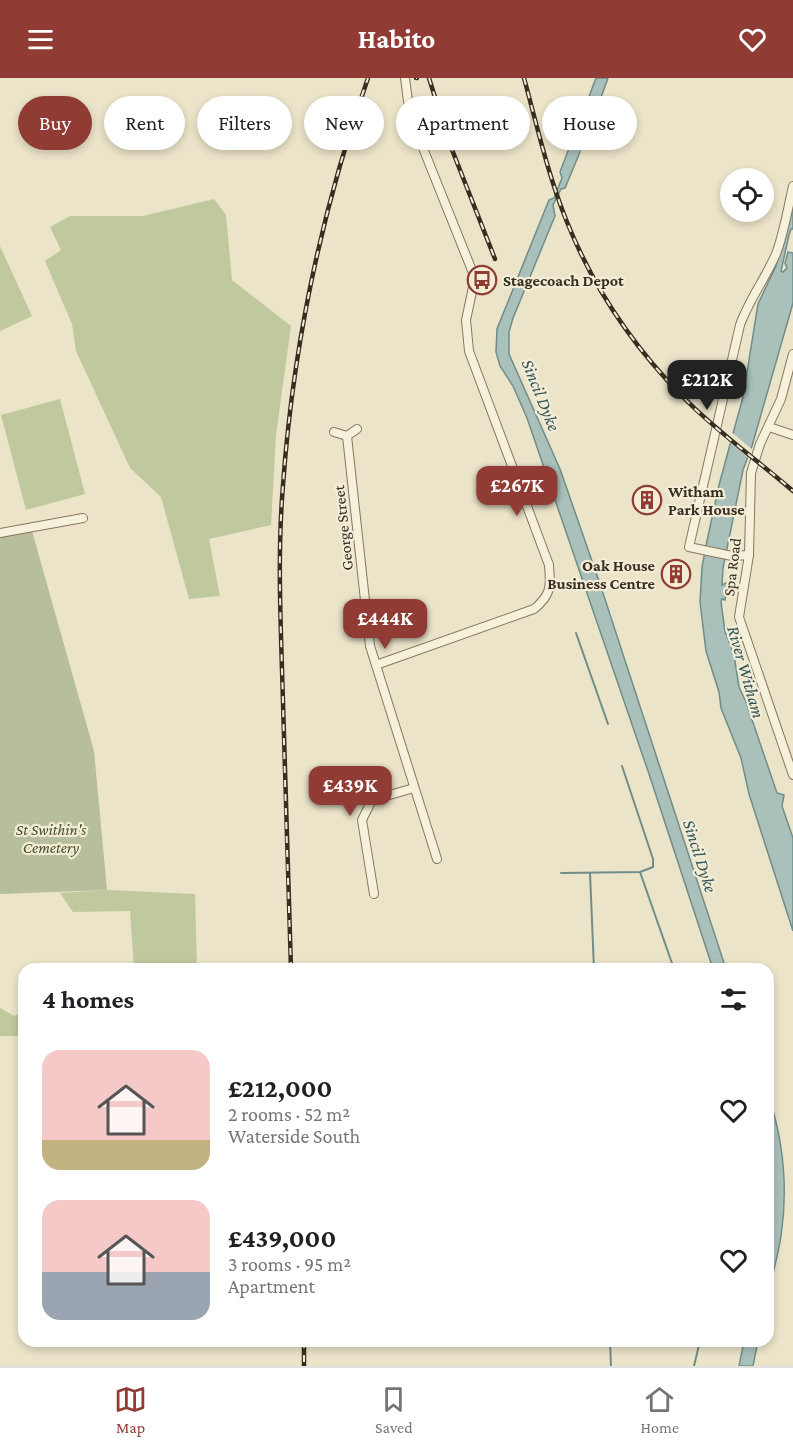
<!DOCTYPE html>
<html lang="en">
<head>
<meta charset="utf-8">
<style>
	:root { --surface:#fff; --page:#f6f6f6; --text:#202124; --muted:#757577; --line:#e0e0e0; --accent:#903b34 }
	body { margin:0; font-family:"Crimson Pro",serif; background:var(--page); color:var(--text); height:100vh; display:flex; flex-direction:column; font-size:22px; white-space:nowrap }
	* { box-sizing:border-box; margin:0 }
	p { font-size:20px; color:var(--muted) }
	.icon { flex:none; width:33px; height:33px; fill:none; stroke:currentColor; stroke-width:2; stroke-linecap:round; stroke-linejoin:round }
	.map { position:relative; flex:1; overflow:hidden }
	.side { position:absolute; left:18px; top:885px; width:756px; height:384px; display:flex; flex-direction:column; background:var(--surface); border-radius:18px; box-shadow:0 3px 9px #0003 }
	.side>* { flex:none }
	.hud { position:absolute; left:18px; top:18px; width:758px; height:54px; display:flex; gap:12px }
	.buttons { position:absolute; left:720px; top:90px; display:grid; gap:12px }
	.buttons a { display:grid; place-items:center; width:54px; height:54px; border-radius:50%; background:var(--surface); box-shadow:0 3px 9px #0003; font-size:30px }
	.price { position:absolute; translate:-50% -51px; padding:0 14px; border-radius:12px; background:var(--accent); color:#fff; font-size:20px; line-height:39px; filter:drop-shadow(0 2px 3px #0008) }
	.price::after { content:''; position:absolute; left:50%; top:36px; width:18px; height:14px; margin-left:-9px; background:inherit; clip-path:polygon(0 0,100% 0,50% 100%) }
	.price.selected { background:#222; color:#fff }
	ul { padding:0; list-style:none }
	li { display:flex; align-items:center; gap:18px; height:150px; padding:0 24px }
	li span { display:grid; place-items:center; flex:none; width:168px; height:120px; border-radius:18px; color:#555 }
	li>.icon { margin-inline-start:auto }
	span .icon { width:72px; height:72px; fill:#fffc; stroke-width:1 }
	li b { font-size:26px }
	h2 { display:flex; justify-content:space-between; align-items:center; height:72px; padding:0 24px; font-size:26px }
	.pill { padding:0 21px; border-radius:27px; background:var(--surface); box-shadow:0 3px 9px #0003; font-size:21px; line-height:54px }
	.pill.selected { background:var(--accent); color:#fff }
	header { display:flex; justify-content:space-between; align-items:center; height:78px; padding:0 24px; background:var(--accent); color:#fff; font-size:27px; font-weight:700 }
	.tab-bar { display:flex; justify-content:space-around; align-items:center; height:84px; border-top:2px solid var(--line); background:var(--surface); font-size:16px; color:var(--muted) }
	.tab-bar a { display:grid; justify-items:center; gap:3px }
	.tab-bar .selected { color:var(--accent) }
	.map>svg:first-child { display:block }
	.green { fill:#c0c89d }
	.cemetery { fill:#b7be9b }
	.water { fill:#a9c0bb; stroke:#708d89; stroke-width:1.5 }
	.pier { fill:#ebe4c9 }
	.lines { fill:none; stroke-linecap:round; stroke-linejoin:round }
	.stream { stroke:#708d89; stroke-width:2 }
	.river { stroke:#a9c0bb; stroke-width:12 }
	.street-casing { stroke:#86775f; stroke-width:10 }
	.street { stroke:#f6f1db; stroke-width:8 }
	.rail-casing { stroke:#372e21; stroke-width:4.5 }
	.rail { stroke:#f3edd7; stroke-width:2; stroke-dasharray:7; stroke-linecap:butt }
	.labels { text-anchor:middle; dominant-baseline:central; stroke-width:4.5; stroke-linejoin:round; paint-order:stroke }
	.poi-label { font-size:16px; font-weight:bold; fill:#372e21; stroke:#f3edd7; text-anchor:start }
	.street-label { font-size:16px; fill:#372e21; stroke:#f3edd7 }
	.park-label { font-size:16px; font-style:italic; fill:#445229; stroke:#f3edd7 }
	.water-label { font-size:18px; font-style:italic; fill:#325556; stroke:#f3edd7 }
</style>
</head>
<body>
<header><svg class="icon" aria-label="menu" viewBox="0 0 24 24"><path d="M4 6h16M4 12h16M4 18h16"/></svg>Habito<svg class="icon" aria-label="heart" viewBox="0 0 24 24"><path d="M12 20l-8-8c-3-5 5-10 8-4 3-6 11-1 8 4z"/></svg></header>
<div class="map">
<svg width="793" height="1288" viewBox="0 0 793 1288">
	<rect width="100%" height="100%" fill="#ebe4c9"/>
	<g class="green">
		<polygon points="214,121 226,137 232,202 291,248 276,357 271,447 209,461 220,518 189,521 161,419 130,390 76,273 72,246 45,183 61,172 50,149 70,138 143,138"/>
		<polygon points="0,168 32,238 0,253"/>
		<polygon points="60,321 85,416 26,432 1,337"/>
		<polygon points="107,812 195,816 197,891 134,891 130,833 73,834 60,815"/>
		<polygon points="0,930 14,938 24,934 24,958 0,958"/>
	</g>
	<polygon class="cemetery" points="30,446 94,673 107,812 0,816 0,451"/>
	<g class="water">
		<polygon points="596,0 608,0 590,50 579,45"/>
		<polygon points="576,52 587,57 565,110 561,111 553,127 555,138 513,240 509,254 509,276 560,391 599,503 726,891 713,891 649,696 527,340 513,308 500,288 496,274 497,251 549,122 554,120 562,100 560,94"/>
		<polygon points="793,117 793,151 791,151 789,157 781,193 783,194 787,190 785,185 788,174 793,175 793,225 752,368 743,392 723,490 722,507 728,504 725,522 722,521 721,524 725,553 734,577 739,609 746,624 777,715 784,717 782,728 793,760 793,853 749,716 741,680 721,630 719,614 706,573 700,524 702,489 707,463 719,407 743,319 758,226 776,188"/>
		<path d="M 768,1016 C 783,1061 788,1111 781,1158 C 778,1178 772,1198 768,1217 Z"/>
		<polygon points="744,1263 758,1263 753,1288 739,1288"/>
	</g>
	<polygon class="pier" points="730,353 753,372 751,382 728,363"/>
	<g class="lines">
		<g class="stream">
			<polyline points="576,555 608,646"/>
			<polyline points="640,794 674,891"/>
			<polyline points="561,795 640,794 653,789 653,781 622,688"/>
			<polyline points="590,795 594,891"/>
			<polyline points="610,1263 611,1288"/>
			<polyline points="694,1288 700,1263"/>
		</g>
		<polyline class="river" points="576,69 590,32"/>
		<g class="street-casing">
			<g id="street">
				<polyline points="793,276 781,321 760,366 751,395 749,477 739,539 793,697"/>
				<polyline points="769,349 793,357"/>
				<polyline points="357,351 347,358 370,568 437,781"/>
				<polyline points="334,354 347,358"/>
				<polyline points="0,455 83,440"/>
				<path d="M 749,477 L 732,478 L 689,469 L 740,247 C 749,222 765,201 776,176 C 784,155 788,130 793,108"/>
				<path d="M 376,587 L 534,531 C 551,517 551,509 549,487 L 469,273 L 466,242 L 475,200 L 419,60 L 408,23 L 405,0"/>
				<polyline points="374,816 362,742 372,722 414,710"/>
			</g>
		</g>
		<use href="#street" class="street"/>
		<g class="rail-casing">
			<g id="rail">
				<polyline points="416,0 417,0"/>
				<polyline points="429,0 449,64 495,181"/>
				<path d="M 524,0 C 537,48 548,97 567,144 C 593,209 633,268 682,318 C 716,353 756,381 793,413"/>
				<path d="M 291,891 C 288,802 285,713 283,624 C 281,552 277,479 283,407 C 293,268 322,131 368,0"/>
				<polyline points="304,1263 304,1288"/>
			</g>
		</g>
		<use href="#rail" class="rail"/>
	</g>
	<defs>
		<g id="bus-ring" transform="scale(1.5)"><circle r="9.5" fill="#f3edd7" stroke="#903b34" stroke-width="1.5"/><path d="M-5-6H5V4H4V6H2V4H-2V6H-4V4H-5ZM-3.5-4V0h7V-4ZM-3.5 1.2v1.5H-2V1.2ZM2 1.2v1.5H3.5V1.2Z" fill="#903b34"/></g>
		<g id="building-ring" transform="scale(1.5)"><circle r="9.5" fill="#f3edd7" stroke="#903b34" stroke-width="1.5"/><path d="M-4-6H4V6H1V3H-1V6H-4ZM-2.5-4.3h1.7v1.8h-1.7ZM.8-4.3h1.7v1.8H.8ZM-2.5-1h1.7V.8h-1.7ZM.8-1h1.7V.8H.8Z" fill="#903b34"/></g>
	</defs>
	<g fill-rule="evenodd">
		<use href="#bus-ring" x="482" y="202"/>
		<use href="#building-ring" x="647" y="422"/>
		<use href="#building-ring" x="676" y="496"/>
	</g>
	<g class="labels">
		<g class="poi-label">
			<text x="503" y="202">Stagecoach Depot</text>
			<text x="668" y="413">Witham<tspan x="668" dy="18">Park House</tspan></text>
			<text x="655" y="487" text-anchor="end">Oak House<tspan x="655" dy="18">Business Centre</tspan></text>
		</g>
		<g class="street-label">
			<text transform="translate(343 450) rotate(-96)">George Street</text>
			<text transform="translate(732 489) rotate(-83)">Spa Road</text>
		</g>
		<g class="park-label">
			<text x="51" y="751">St Swithin's<tspan x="51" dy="18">Cemetery</tspan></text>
		</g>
		<g class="water-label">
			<text transform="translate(541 317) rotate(68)">Sincil Dyke</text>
			<text transform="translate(746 594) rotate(74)">River Witham</text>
			<text transform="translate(700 778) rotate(72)">Sincil Dyke</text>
		</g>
	</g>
</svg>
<div class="buttons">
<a><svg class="icon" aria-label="locate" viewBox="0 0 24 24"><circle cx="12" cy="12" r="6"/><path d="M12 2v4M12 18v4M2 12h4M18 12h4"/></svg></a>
</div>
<b class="price selected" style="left:707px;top:333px">£212K</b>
<b class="price" style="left:517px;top:439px">£267K</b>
<b class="price" style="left:385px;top:572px">£444K</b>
<b class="price" style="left:350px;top:739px">£439K</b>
<div class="hud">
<a class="pill selected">Buy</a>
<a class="pill">Rent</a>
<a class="pill">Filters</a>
<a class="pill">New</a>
<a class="pill">Apartment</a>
<a class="pill">House</a>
</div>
<section class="side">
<h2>4 homes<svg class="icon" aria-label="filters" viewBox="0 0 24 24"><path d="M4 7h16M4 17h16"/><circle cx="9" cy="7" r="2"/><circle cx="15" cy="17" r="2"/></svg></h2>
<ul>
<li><span style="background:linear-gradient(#f6c9c9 75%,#c2b280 0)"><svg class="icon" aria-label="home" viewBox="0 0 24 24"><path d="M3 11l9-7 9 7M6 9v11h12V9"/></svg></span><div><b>£212,000</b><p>2 rooms · 52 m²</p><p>Waterside South</p></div><svg class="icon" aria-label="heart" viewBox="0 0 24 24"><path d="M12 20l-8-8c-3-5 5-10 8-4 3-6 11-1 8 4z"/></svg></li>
<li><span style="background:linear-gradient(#f6c9c9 60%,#9aa5b1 0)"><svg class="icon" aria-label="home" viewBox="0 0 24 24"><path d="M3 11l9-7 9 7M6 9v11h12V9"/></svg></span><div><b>£439,000</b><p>3 rooms · 95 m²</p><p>Apartment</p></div><svg class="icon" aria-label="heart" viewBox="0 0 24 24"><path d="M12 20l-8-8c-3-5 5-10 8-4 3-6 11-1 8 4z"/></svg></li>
</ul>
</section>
</div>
<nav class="tab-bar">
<a class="selected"><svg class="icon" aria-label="map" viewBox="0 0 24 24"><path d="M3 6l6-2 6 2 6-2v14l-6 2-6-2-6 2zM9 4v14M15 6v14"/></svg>Map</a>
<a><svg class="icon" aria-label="saved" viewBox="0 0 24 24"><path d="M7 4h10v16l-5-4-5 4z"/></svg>Saved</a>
<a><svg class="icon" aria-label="home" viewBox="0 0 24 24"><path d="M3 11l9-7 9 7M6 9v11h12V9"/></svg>Home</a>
</nav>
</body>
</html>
